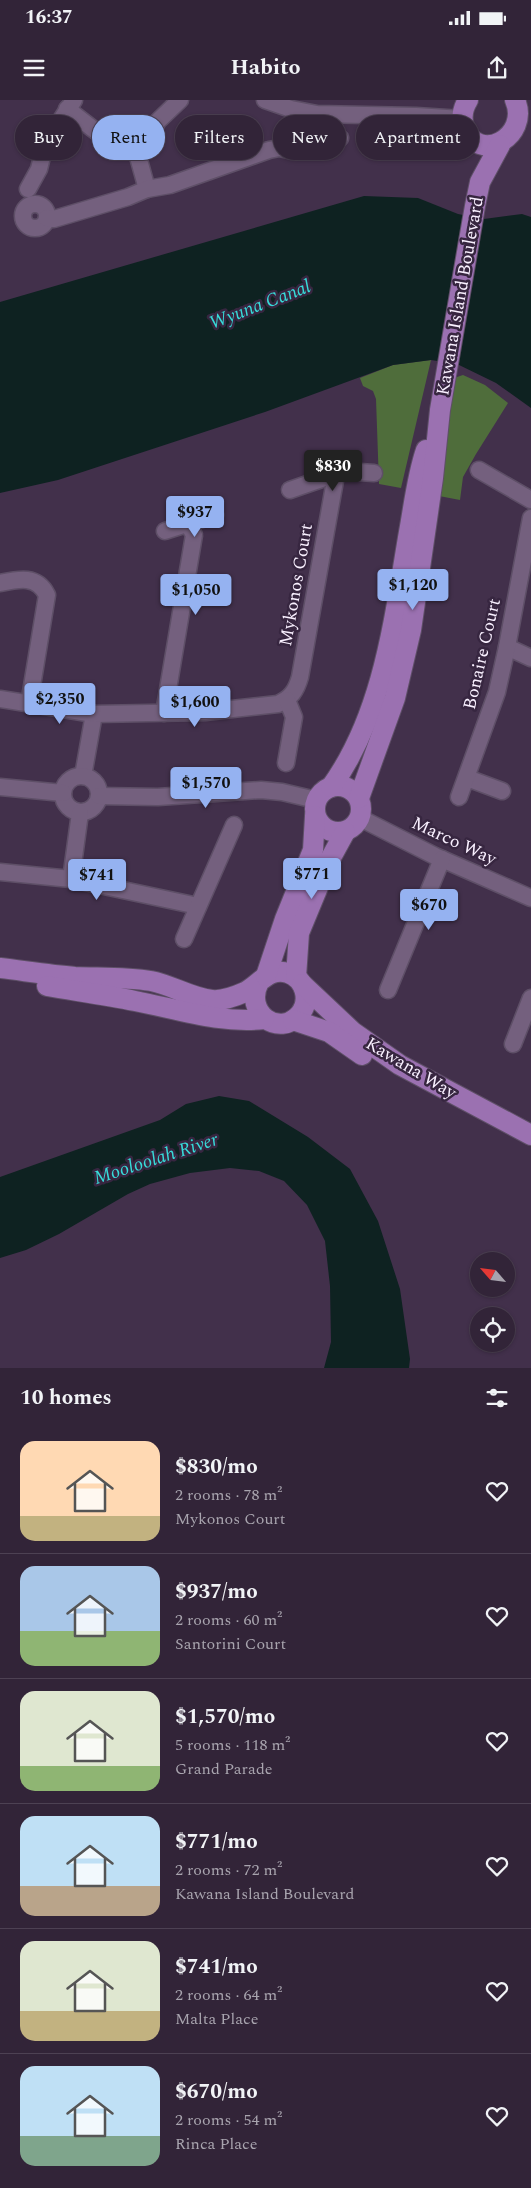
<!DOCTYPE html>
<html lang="en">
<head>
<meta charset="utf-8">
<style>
	:root { --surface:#322438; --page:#3a2c40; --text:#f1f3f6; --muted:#a8a4ae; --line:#4d4153; --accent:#95b2f1 }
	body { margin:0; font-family:Spectral,serif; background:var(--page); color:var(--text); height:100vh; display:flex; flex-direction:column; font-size:19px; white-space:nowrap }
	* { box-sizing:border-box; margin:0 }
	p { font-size:16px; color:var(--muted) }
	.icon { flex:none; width:28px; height:28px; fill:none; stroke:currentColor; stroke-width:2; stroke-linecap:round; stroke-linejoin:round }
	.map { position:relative; height:1268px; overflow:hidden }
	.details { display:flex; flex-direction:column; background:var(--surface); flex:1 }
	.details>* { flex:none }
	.guide { position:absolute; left:15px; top:15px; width:501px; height:45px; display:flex; gap:10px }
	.needle { width:32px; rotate:298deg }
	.fabs { position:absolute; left:470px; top:1152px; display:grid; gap:10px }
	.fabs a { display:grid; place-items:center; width:45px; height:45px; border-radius:50%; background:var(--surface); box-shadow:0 1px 4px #0004,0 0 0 1px var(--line); font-size:25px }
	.price { position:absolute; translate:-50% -42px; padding:0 11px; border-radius:5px; background:var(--accent); color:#111; font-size:16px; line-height:32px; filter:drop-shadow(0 1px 2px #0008) }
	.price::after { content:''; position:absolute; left:50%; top:30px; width:15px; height:11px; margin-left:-8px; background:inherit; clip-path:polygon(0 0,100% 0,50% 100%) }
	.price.active { background:#222; color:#fff }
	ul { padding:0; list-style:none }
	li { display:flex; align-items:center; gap:15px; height:125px; padding:0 20px }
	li+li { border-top:1px solid var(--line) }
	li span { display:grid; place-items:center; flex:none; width:140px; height:100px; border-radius:15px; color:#555 }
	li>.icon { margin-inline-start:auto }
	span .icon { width:60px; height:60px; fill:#fffc; stroke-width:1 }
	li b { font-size:21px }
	h2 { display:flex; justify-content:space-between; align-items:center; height:60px; padding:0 20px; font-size:21px }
	.pill { padding:0 18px; border-radius:22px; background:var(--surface); box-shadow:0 1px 4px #0004,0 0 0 1px var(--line); font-size:18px; line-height:45px }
	.pill.active { background:var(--accent); color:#111 }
	.status { display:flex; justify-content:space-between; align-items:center; height:35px; padding:0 25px; background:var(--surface); direction:ltr }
	.status svg { height:14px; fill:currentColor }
	header { display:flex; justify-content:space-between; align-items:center; height:65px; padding:0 20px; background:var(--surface); font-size:22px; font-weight:700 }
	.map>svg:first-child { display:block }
	.green { fill:#4f6d3b }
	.water { fill:#0e2221 }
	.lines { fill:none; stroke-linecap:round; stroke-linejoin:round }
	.minor-casing { stroke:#5e4f67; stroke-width:19 }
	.major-casing { stroke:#5e4f67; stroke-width:22 }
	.minor { stroke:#74607e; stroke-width:16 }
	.major { stroke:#9b71b1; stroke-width:20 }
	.labels { text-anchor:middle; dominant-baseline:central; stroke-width:5; stroke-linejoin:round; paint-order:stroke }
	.street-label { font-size:18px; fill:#f9f0ff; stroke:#372640 }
	.water-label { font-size:19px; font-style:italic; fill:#37dbd9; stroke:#372640 }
</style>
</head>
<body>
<div class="status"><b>16:37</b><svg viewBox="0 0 49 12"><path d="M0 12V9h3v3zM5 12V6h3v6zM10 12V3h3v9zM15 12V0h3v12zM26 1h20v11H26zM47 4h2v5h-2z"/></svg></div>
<header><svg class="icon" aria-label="menu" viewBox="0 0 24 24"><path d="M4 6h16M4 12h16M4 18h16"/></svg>Habito<svg class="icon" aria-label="share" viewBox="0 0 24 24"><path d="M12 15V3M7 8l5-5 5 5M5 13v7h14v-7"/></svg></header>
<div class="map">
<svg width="531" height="1268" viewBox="0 0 531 1268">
	<rect width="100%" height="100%" fill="#42304b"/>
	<g class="green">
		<polygon points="431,260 401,388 379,384 376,299 373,291 363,286 360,278 393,265"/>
		<polygon points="463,275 485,285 508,303 476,354 463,377 460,400 439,396 454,278"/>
	</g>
	<g class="water">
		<polygon points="364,96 418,98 458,114 484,119 522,114 531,117 531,308 496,283 457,264 431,260 393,265 265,312 58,380 0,393 0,202"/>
		<polygon points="219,996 249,1001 308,1037 350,1069 378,1121 400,1189 410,1259 409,1268 324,1268 331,1242 330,1186 325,1141 307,1105 284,1081 259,1071 230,1068 190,1073 150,1084 128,1094 59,1134 26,1150 0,1158 0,1077 160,1020 186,1004"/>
	</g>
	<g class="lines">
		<g class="minor-casing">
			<g id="minor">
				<polyline points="265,0 291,9 317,14 416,16 462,19"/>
				<path d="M 67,9 C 88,24 111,47 137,53 L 141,50 L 158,21 L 180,0"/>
				<polyline points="137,53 147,89"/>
				<polyline points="28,89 39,69 45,44 74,0"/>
				<circle cx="35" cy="116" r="12"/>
				<polyline points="47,118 54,119 128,97 147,89 170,85 269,50 279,48 289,50 340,38"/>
				<polyline points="479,370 531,400"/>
				<polyline points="290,390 345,371 374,373"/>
				<polyline points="165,431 215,415"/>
				<path d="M 0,483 C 19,479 37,475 47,495 L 29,604"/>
				<polyline points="507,547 531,558"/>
				<polyline points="0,599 94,614 83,676"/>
				<polyline points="164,613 194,435 188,424"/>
				<path d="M 94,614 L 205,612 L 278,604 C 291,598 296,591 300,577 L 336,375"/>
				<polyline points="286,663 294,617 287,600"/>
				<circle cx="81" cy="694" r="18"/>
				<polyline points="467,678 502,691"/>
				<polyline points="0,687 63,693"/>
				<polyline points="99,696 158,697 261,690 282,692 316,700"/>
				<polyline points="459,697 497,592 507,547 531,418"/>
				<polyline points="360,718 435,756 531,798"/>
				<polyline points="0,772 71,779 198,806"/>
				<polyline points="71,779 80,713"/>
				<polyline points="184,839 234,725"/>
				<polyline points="388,890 442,759"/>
				<polyline points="513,944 531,898"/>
			</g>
		</g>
		<g class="major-casing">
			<g id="major">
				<path d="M 468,0 C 463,8 461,17 464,26 C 477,66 531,37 515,0"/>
				<circle cx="338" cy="709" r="23"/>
				<path d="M 331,687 C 384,613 394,519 409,432 C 414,405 417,376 426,350"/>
				<polyline points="359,698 395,598 411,530 433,378 440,310 475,106 480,82 500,45"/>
				<path d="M 0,868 C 25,871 50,875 75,877 C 101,878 126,877 151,881 C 172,885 191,898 212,900 C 223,901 236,896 245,892 C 260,884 269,867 288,873 C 305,879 311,900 300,914 C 279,939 243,912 259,882"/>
				<polyline points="266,876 285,819 313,750 315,716"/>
				<polyline points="296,877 299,833 328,763 345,732"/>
				<polyline points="302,884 353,932 400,965 531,1035"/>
				<path d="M 47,886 C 76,891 106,895 135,901 C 177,909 221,924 264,919"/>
				<polyline points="293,920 329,932 362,955"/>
			</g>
		</g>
		<use href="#minor" class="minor"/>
		<use href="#major" class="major"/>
	</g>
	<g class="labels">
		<g class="street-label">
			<text transform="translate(460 196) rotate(-80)">Kawana Island Boulevard</text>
			<text transform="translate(296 485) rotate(-80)">Mykonos Court</text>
			<text transform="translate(482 554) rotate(-77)">Bonaire Court</text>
			<text transform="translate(454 741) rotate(25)">Marco Way</text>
			<text transform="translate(411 968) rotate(31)">Kawana Way</text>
		</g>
		<g class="water-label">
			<text transform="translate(260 205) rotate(-21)">Wyuna Canal</text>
			<text transform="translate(156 1059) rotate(-18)">Mooloolah River</text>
		</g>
	</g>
</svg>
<div class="fabs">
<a><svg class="needle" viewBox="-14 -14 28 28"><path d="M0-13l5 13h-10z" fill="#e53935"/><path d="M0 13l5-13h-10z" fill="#a8a4ae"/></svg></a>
<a><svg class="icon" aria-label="locate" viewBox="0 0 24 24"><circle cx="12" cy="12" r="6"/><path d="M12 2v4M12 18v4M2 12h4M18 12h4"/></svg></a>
</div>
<b class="price active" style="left:333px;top:392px">$830</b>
<b class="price" style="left:195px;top:438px">$937</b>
<b class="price" style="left:413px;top:511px">$1,120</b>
<b class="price" style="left:196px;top:516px">$1,050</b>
<b class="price" style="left:60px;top:625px">$2,350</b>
<b class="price" style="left:195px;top:628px">$1,600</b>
<b class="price" style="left:206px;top:709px">$1,570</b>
<b class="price" style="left:312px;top:800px">$771</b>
<b class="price" style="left:97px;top:801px">$741</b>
<b class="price" style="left:429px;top:831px">$670</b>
<div class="guide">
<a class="pill">Buy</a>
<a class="pill active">Rent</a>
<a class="pill">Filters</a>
<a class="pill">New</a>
<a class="pill">Apartment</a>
</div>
</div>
<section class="details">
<h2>10 homes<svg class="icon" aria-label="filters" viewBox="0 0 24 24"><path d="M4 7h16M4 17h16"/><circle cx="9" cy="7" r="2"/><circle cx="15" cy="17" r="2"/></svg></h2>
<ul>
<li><span style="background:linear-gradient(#ffd9b3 75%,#c2b280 0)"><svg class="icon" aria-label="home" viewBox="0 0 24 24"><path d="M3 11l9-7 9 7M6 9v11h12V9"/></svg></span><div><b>$830/mo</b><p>2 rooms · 78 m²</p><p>Mykonos Court</p></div><svg class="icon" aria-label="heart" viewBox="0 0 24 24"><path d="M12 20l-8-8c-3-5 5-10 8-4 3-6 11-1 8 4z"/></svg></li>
<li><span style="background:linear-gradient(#a9c7e8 65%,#8fb573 0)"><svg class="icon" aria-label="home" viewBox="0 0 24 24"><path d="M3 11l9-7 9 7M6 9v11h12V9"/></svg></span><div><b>$937/mo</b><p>2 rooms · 60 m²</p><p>Santorini Court</p></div><svg class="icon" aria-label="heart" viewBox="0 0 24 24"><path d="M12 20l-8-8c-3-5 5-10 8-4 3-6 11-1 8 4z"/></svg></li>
<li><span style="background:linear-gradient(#dfe7d0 75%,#8fb573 0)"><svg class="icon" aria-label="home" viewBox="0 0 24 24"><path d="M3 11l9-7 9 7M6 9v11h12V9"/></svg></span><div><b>$1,570/mo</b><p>5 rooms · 118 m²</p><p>Grand Parade</p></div><svg class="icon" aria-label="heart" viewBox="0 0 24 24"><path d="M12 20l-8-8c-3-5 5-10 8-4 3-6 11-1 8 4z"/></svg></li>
<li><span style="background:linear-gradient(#bfe0f5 70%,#b9a48a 0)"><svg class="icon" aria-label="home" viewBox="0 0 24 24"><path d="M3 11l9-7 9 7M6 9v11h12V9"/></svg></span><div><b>$771/mo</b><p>2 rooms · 72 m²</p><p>Kawana Island Boulevard</p></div><svg class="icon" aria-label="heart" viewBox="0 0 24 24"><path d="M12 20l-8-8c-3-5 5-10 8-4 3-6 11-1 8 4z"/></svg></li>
<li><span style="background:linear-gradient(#dfe7d0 70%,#c2b280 0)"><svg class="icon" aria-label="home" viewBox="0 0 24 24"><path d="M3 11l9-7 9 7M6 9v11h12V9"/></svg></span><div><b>$741/mo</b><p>2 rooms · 64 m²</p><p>Malta Place</p></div><svg class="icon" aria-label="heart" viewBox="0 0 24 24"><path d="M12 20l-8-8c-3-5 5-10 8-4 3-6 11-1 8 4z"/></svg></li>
<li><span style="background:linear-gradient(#bfe0f5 70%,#7fa58c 0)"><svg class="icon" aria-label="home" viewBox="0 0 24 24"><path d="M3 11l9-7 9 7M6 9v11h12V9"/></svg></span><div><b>$670/mo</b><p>2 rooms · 54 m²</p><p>Rinca Place</p></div><svg class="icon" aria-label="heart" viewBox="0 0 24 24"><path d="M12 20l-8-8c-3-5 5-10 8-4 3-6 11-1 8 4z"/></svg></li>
</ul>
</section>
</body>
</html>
